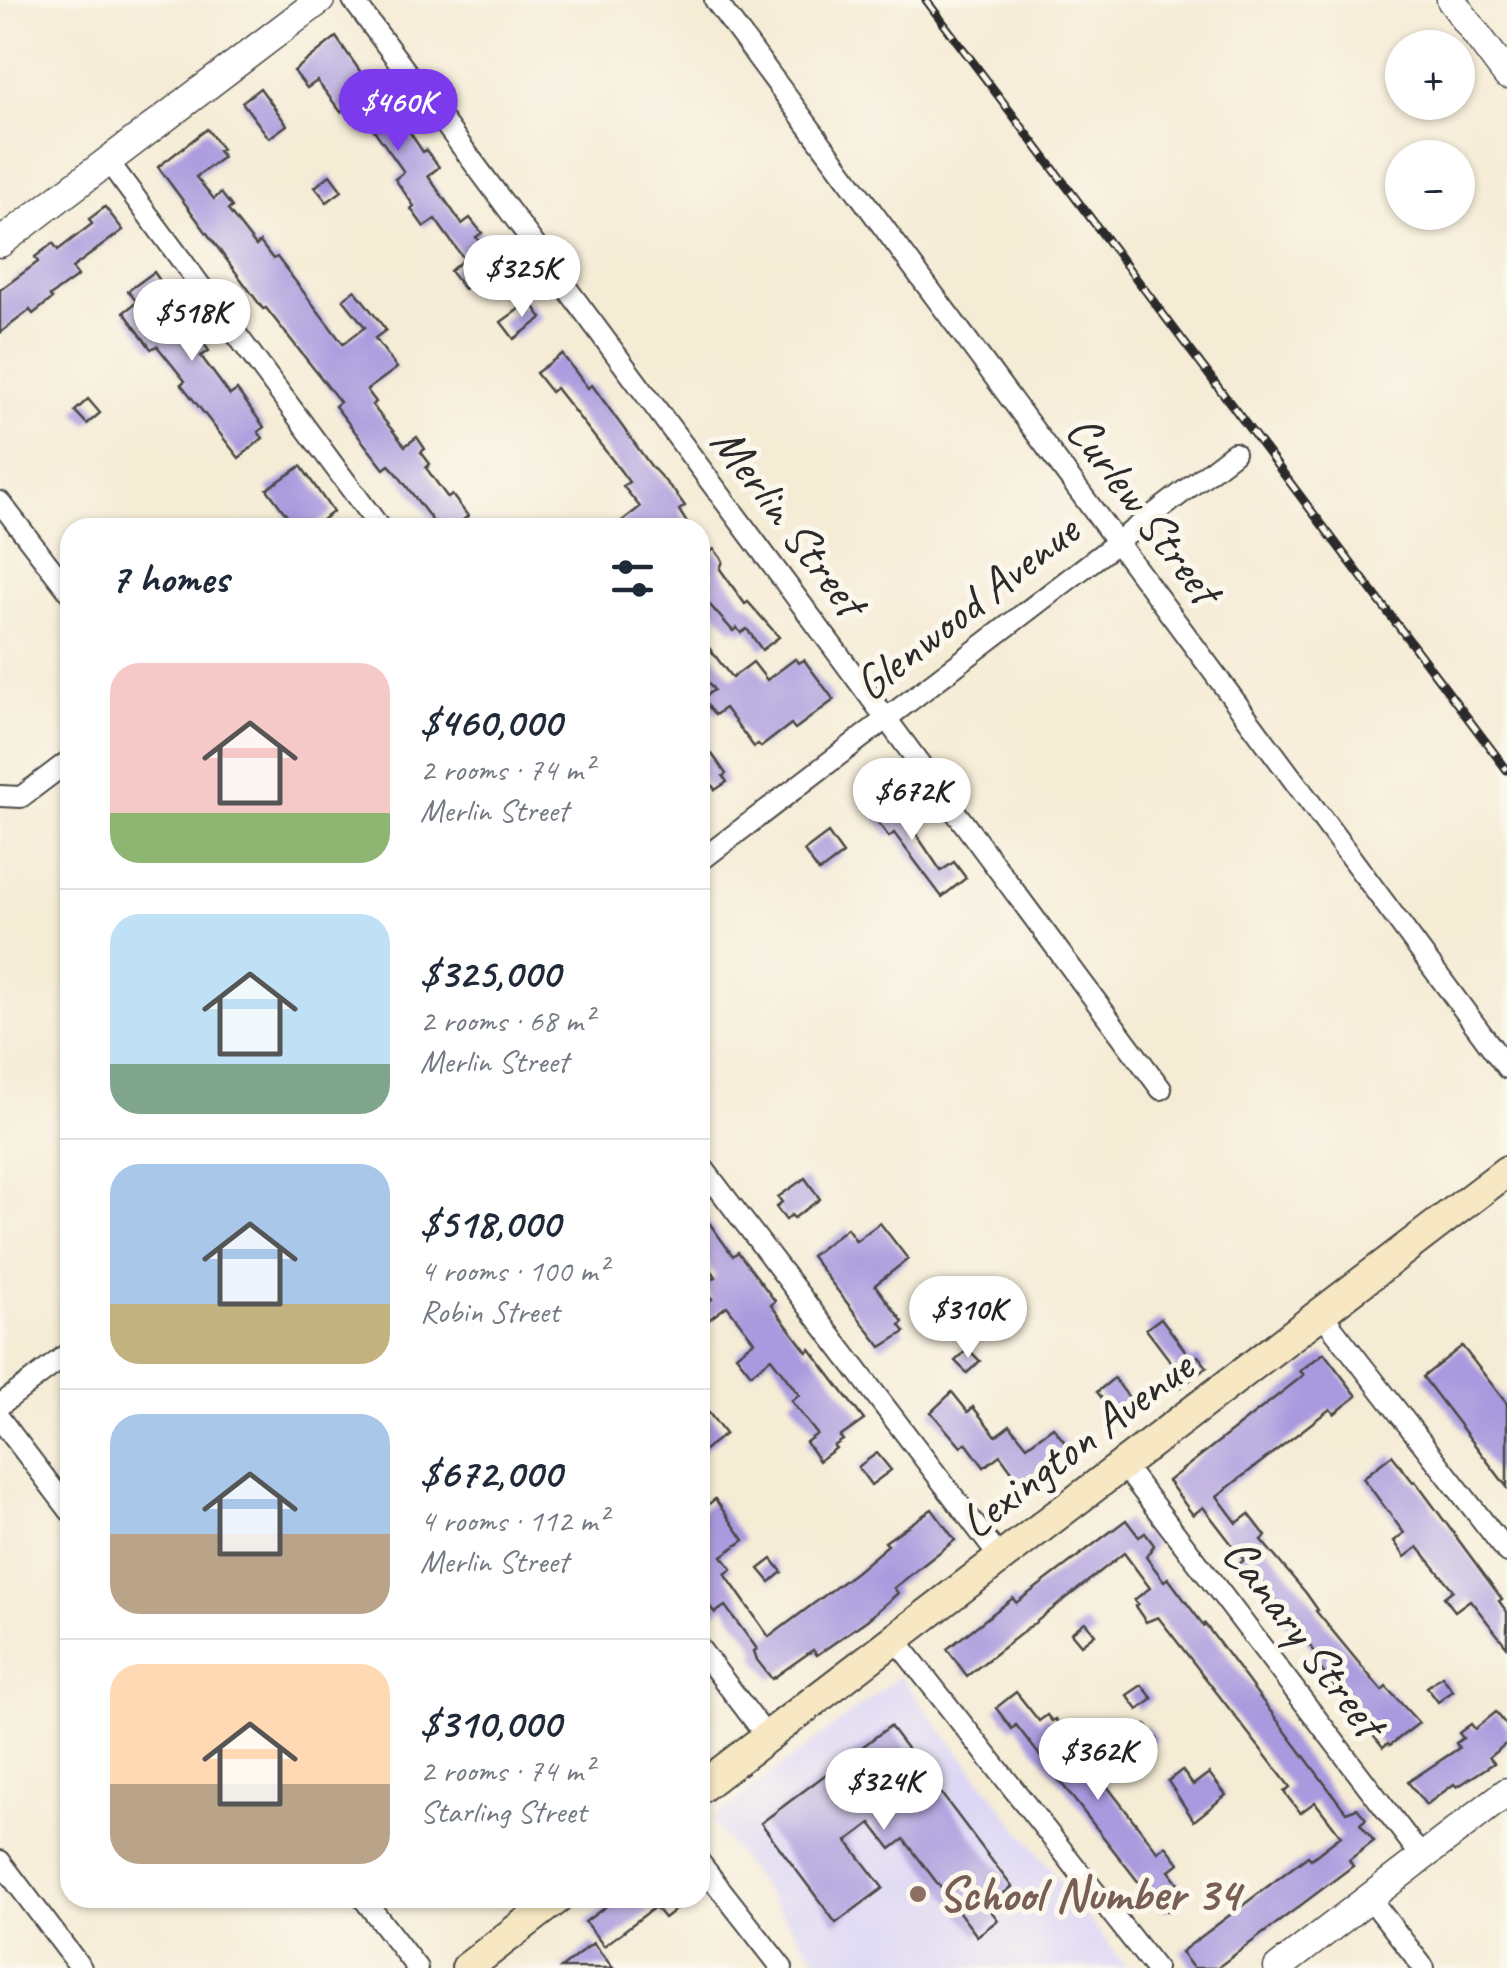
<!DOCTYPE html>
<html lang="en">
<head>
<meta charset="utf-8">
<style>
	:root { --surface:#fff; --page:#f6f6f7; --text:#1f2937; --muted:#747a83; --line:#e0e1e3; --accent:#7c3aed }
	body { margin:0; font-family:Caveat,sans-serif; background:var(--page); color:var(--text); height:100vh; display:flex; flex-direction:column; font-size:38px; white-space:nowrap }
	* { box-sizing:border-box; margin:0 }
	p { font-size:32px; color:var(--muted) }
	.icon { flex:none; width:55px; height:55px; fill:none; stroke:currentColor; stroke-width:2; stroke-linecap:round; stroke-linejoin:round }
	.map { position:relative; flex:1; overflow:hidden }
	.side { position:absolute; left:60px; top:518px; width:650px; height:1390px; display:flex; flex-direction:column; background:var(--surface); border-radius:30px; box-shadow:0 2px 8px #0004 }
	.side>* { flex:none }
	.controls { position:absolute; left:1385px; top:30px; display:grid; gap:20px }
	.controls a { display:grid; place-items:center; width:90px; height:90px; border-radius:50%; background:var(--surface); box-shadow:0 2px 8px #0004; font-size:50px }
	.price { position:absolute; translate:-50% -85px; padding:0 22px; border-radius:35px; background:#fff; color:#222; font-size:32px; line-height:65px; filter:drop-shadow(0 2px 5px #0008) }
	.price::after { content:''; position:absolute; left:50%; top:60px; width:30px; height:22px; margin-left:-15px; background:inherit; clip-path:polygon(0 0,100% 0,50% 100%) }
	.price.active { background:var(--accent); color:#fff }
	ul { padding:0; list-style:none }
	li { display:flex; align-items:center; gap:30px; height:250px; padding:0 50px }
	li+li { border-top:2px solid var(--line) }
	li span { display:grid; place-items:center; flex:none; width:280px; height:200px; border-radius:30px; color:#555 }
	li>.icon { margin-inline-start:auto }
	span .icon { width:120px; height:120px; fill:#fffc; stroke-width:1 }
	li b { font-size:42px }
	h2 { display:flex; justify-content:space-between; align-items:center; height:120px; padding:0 50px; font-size:42px }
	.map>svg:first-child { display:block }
	.built { fill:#dcd6f6 }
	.building { fill:#a999de }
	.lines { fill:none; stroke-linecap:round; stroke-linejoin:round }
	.minor-casing { stroke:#494845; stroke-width:24 }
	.tertiary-casing { stroke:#494845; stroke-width:31 }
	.secondary-casing { stroke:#494845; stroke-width:34 }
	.minor { stroke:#fff; stroke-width:20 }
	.tertiary { stroke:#fff; stroke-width:28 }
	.secondary { stroke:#f7e8c3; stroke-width:30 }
	.rail-casing { stroke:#2b2b2b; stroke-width:9 }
	.rail { stroke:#fbf7ec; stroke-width:5; stroke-dasharray:15; stroke-linecap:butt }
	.education-dot { fill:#8d6e63; stroke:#fbf7ec; stroke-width:4 }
	.labels { text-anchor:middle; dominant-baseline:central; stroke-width:10; stroke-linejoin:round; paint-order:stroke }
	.street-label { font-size:48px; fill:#2b2b2b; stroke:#fbf7ec }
	.education-label { font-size:48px; font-weight:bold; fill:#785e54; stroke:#fbf7ec; text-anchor:start }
</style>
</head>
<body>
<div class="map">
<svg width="1507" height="1968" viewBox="0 0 1507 1968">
	<rect width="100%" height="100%" fill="#fbf7ec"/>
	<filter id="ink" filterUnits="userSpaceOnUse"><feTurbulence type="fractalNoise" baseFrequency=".01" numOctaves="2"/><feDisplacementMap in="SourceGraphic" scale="20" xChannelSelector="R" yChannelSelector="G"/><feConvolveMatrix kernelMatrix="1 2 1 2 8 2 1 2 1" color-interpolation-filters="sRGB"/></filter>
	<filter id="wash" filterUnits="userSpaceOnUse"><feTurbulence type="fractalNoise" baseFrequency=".0048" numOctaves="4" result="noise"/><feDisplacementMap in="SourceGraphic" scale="40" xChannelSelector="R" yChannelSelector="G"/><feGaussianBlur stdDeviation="2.25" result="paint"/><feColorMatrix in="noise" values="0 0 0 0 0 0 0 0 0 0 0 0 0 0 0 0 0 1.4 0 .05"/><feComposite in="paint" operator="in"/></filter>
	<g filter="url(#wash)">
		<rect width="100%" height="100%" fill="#f5ecd6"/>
		<polygon class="built" points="900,1676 1127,1968 823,1968 711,1820"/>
		<g id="blocks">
			<g class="building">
				<polygon points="336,37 383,104 388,100 423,152 426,150 439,167 428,176 462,224 470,218 482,233 476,237 496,263 464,289 450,271 464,259 435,219 424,227 411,209 414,206 395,179 404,172 354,102 341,112 317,81 307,88 294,71"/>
				<polygon points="260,88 287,125 269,138 242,102"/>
				<polygon points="207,129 222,149 218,151 223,157 196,177 214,199 221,193 232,207 228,210 256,246 260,242 273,259 277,257 343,344 365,327 343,299 355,290 386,330 375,338 397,368 367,390 376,402 372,405 405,446 417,437 425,449 421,452 430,464 426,468 448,498 452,495 468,516 453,528 438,528 395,471 389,465 384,469 335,406 340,402 266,308 263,309 158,167"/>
				<polygon points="330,175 342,191 327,202 315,187"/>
				<polygon points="105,207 123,230 72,268 78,276 50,296 52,299 33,314 30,310 0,333 0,290 38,262 35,257 53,243 58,250 92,224 89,219"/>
				<polygon points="154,272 209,351 201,356 230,395 237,390 264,427 258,432 263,438 239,458 181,384 185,381 157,346 151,349 124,312 137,302 128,291"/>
				<polygon points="530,301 542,318 514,339 501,322"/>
				<polygon points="562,354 588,388 592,385 651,466 674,491 685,506 679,510 690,528 613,528 640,507 623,486 629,482 611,458 556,388 551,392 536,373"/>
				<polygon points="88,399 100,413 87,424 75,411"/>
				<polygon points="301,466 333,512 311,528 296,528 267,489"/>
				<polygon points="700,540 709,553 714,549 723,561 720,569 745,604 748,602 779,637 762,650 747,629 741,633 737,628 733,631 701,595 708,590 700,580"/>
				<polygon points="700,636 732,678 753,662 767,680 795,659 799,663 804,660 834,700 795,729 791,724 761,747 758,744 754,747 725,708 715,715 702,698 714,690 700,671"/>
				<polygon points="712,754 726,774 723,776 727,782 715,790 712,785 709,788 700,776 700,762"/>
				<polygon points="885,788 941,871 954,862 966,878 942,897 894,833 889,837 864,804"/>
				<polygon points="828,833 843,854 819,872 804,851"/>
				<polygon points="805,1178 820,1199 794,1218 791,1215 786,1220 776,1207 782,1202 778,1197"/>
				<polygon points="700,1210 733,1256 738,1252 775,1301 771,1305 807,1352 810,1349 864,1420 840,1437 843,1440 834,1446 836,1448 819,1461 806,1442 817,1434 791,1401 799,1395 771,1358 751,1374 736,1355 754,1341 727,1306 707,1321 700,1312 700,1308 712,1299 703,1286 716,1277 700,1254"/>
				<polygon points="880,1223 908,1259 875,1285 903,1322 900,1325 905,1332 881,1347 811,1256 847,1228 856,1241"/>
				<polygon points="1161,1318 1192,1360 1198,1356 1207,1367 1181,1387 1171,1374 1177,1370 1146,1329"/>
				<polygon points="1462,1346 1507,1404 1507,1487 1423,1377"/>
				<polygon points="968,1349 980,1361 967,1373 955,1361"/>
				<polygon points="1324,1353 1357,1396 1334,1414 1330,1409 1217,1496 1237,1523 1249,1514 1266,1536 1261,1540 1306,1593 1318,1610 1316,1611 1382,1691 1386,1687 1419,1723 1390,1745 1388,1743 1383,1747 1315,1662 1320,1658 1295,1627 1291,1630 1279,1613 1283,1610 1255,1575 1250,1579 1238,1565 1244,1560 1203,1507 1193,1515 1168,1481 1304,1375 1300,1371"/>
				<polygon points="1114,1378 1133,1403 1116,1416 1097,1392"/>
				<polygon points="952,1392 968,1412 973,1407 996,1436 1010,1425 1027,1446 1053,1427 1069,1448 1032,1476 1035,1479 1024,1488 1000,1455 984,1467 966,1443 961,1447 931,1412"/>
				<polygon points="709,1413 725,1434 700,1453 700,1420"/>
				<polygon points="877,1453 891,1470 871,1485 858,1467"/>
				<polygon points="1392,1455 1413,1482 1415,1481 1502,1599 1499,1601 1507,1612 1507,1647 1470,1600 1455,1611 1444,1597 1453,1590 1418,1547 1405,1557 1394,1541 1404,1533 1363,1478"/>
				<polygon points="715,1499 744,1540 722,1556 732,1569 725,1574 769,1637 856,1572 888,1545 885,1542 932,1509 955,1540 894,1588 898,1593 867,1620 817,1655 813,1650 772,1679 757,1660 754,1651 757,1649 725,1606 715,1613 700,1594 700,1511"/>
				<polygon points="1126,1520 1139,1537 1145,1533 1154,1545 1146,1557 1164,1581 1168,1578 1204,1626 1205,1624 1346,1812 1357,1808 1366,1819 1360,1824 1374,1841 1349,1860 1353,1866 1217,1968 1193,1968 1181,1952 1308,1856 1311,1859 1341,1836 1315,1802 1300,1813 1284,1792 1290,1787 1158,1617 1146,1622 1135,1606 1138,1604 1134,1600 1150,1588 1124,1553 967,1676 947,1649 1013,1598 1016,1603"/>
				<polygon points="772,1559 782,1572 770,1582 759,1569"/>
				<polygon points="1085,1622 1095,1634 1081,1645 1071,1633"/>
				<polygon points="1442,1676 1453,1691 1438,1702 1427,1687"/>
				<polygon points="1142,1685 1153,1699 1138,1710 1127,1695"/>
				<polygon points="1016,1692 1039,1721 1047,1715 1052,1721 1055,1719 1158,1852 1166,1846 1179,1863 1169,1871 1188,1896 1167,1911 1165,1908 1161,1911 1016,1725 1012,1729 996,1708"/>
				<polygon points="1496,1712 1507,1726 1507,1743 1489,1757 1494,1763 1457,1787 1454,1784 1426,1805 1408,1782 1459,1748 1456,1743 1463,1738 1459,1733 1471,1724 1475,1729"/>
				<polygon points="1146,1725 1157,1739 1143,1750 1132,1735"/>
				<polygon points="890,1726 1012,1887 987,1906 998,1920 977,1936 904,1839 891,1849 871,1823 847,1841 883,1888 836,1923 761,1823"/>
				<polygon points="1182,1770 1193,1785 1209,1773 1226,1795 1194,1821 1168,1781"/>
				<polygon points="617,1898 690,1898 664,1918 655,1907 604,1946 585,1922"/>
				<polygon points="593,1943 613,1968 561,1968"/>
			</g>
		</g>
	</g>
	<g filter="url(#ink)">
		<use href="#blocks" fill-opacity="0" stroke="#494845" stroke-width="2.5"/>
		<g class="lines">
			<g class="minor-casing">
				<g id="minor">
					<polyline points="353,0 1161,1089"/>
					<polyline points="715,0 1507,1068"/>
					<polyline points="108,161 380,528"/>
					<polyline points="0,502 70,593"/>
					<polyline points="0,796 21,797 70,760"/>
					<polyline points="700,861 1234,453"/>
					<polyline points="700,1164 1000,1558"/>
					<polyline points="1321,1313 1507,1552"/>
					<polyline points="0,1405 70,1352"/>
					<polyline points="0,1419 70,1511"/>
					<polyline points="1123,1465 1422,1857"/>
					<polyline points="895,1639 1155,1968"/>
					<polyline points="700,1649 767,1737"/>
					<polyline points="0,1861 81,1968"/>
					<polyline points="700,1863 782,1968"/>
					<polyline points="1369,1897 1424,1968"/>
					<polyline points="363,1898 417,1968"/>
				</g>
			</g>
			<g class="tertiary-casing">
				<g id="tertiary">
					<polyline points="1451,0 1507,75"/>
					<polyline points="0,243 320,0"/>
					<polyline points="1278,1968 1507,1792"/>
				</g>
			</g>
			<g class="secondary-casing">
				<g id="secondary">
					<polyline points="700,1788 1507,1171"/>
					<polyline points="467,1968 558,1898"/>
				</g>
			</g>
			<use href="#minor" class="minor"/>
			<use href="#tertiary" class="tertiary"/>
			<use href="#secondary" class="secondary"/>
			<g class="rail-casing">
				<polyline id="rail" points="926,0 1507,770"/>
			</g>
			<use href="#rail" class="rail"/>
		</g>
	</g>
	<circle class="education-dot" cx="918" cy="1894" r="10"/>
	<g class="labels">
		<g class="street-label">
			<text transform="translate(1144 509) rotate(53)">Curlew Street</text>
			<text transform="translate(789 521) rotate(53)">Merlin Street</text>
			<text transform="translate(966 607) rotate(-38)">Glenwood Avenue</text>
			<text transform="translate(1076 1444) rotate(-37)">Lexington Avenue</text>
			<text transform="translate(1304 1637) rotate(53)">Canary Street</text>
		</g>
		<g class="education-label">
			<text x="938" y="1894">School Number 34</text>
		</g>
	</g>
</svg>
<div class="controls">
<a>+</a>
<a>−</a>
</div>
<b class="price active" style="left:398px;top:154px">$460K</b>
<b class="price" style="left:522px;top:320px">$325K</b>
<b class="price" style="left:192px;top:364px">$518K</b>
<b class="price" style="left:912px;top:843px">$672K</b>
<b class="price" style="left:968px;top:1361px">$310K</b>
<b class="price" style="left:1098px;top:1803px">$362K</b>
<b class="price" style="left:884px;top:1833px">$324K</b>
<section class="side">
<h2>7 homes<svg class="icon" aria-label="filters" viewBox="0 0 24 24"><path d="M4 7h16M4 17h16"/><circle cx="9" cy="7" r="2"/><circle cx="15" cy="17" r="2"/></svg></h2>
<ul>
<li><span style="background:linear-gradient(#f6c9c9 75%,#8fb573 0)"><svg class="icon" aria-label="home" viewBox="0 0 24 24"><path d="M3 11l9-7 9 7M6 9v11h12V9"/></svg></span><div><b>$460,000</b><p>2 rooms · 74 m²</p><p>Merlin Street</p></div></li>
<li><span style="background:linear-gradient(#bfe0f5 75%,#7fa58c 0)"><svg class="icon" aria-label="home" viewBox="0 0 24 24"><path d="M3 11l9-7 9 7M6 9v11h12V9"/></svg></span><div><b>$325,000</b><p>2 rooms · 68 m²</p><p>Merlin Street</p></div></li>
<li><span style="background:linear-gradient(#a9c7e8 70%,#c2b280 0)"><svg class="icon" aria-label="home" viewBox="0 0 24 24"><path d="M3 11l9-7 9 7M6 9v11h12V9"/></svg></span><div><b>$518,000</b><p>4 rooms · 100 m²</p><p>Robin Street</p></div></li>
<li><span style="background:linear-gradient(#a9c7e8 60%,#b9a48a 0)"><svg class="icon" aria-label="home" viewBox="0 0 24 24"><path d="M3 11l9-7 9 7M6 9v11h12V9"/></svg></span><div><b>$672,000</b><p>4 rooms · 112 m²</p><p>Merlin Street</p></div></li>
<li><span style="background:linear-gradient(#ffd9b3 60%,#b9a48a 0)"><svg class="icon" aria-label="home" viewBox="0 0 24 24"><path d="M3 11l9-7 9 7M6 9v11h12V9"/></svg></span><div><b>$310,000</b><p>2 rooms · 74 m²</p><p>Starling Street</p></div></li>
</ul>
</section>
</div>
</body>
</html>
